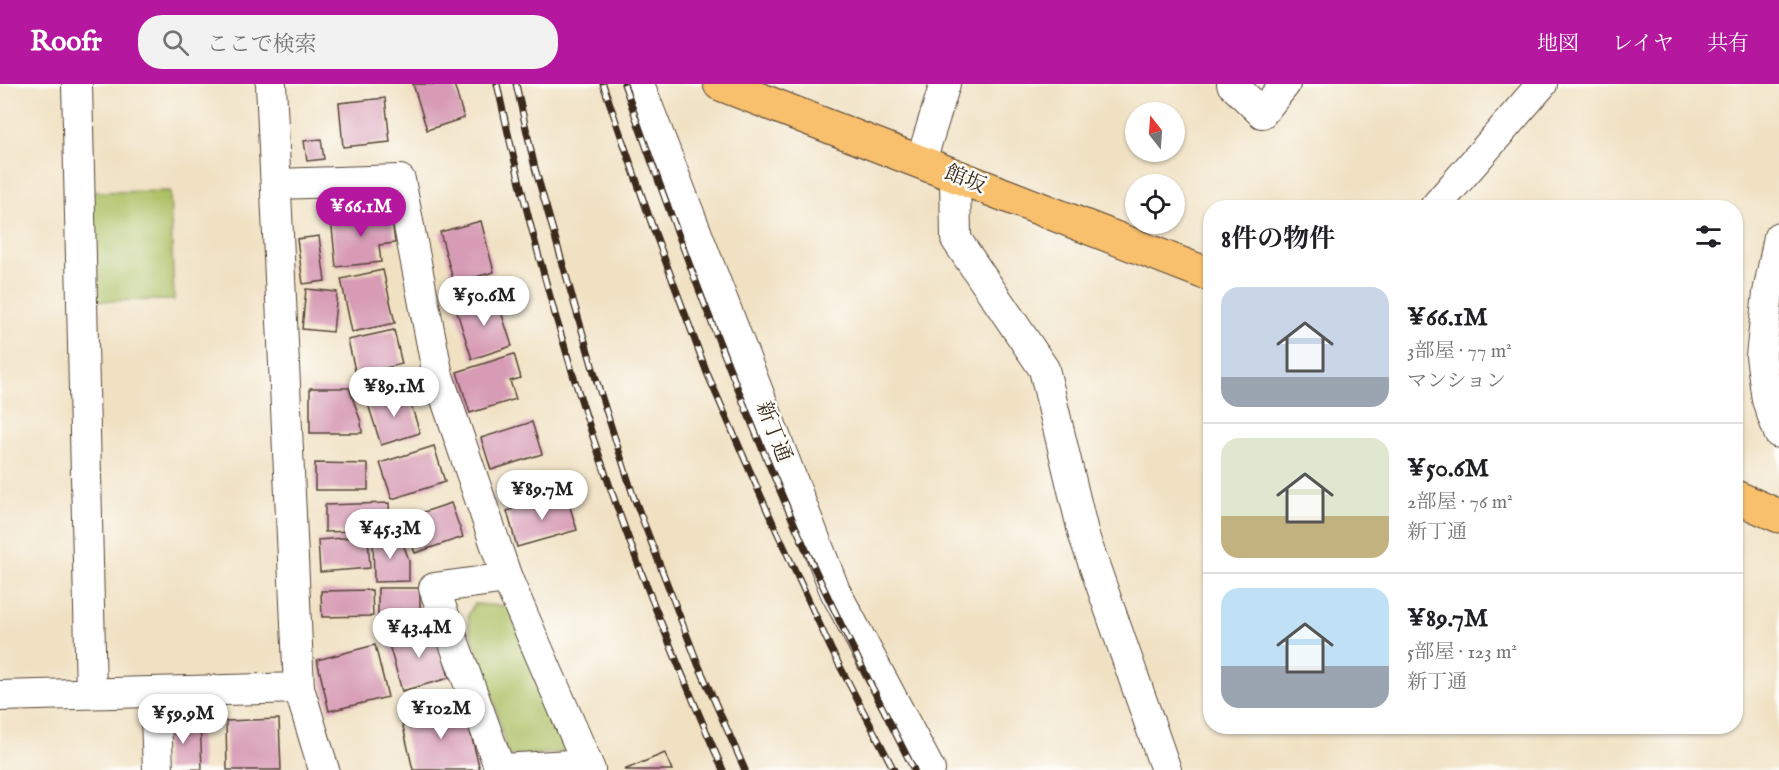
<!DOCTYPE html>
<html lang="ja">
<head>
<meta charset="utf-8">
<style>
	:root { --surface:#fff; --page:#f2f2f2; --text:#202124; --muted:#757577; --line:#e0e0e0; --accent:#b5179e }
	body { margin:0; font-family:"IM FELL English","Noto Serif JP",serif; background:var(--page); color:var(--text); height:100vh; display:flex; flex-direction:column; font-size:22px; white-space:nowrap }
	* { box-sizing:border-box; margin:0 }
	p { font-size:20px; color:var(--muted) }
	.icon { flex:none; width:33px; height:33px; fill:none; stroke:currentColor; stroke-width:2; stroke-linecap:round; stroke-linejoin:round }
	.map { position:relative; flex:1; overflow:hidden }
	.drawer { position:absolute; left:1203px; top:116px; width:540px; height:534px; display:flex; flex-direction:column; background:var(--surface); border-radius:24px; box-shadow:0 2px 4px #0004 }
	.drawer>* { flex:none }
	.needle { width:39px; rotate:343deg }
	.tools { position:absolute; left:1125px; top:18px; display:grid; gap:12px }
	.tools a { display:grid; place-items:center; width:60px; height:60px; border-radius:50%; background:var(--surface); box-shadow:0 2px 4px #0004; font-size:30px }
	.price { position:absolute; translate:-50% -51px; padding:0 14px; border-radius:21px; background:#fff; color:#222; font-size:20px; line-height:39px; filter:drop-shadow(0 2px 3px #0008) }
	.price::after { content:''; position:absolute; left:50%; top:36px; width:18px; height:14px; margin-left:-9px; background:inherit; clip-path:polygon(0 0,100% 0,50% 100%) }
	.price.current { background:var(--accent); color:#fff }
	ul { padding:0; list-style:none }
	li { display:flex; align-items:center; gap:18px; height:150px; padding:0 18px }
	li+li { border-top:2px solid var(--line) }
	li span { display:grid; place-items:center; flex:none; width:168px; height:120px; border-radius:18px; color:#555 }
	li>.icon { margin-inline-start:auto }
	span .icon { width:72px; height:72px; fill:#fffc; stroke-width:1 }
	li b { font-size:26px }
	h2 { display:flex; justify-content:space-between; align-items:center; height:72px; padding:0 18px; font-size:26px }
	header { display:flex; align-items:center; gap:36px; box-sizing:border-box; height:84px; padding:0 30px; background:var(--accent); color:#fff }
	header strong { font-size:28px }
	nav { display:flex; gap:33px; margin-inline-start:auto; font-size:21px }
	.search { width:420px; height:54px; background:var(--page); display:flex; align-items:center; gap:15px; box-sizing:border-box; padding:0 21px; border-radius:24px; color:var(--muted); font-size:22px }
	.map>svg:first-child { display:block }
	.green { fill:#acbf63; stroke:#747440; stroke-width:1.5 }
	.building { fill:#d79bb5 }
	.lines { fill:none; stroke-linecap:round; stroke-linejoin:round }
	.minor-casing { stroke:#564537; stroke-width:32 }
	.major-casing { stroke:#564537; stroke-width:35 }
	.minor { stroke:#fff; stroke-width:30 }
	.major { stroke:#f8bf6c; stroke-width:33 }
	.rail-casing { stroke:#3b2a1e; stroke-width:7 }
	.rail { stroke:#fdfcf7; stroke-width:4.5; stroke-dasharray:14; stroke-linecap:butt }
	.labels { text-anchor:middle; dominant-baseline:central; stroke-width:5; stroke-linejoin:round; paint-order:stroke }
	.street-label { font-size:21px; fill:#3b2a1e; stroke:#fdfcf7 }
</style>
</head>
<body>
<header>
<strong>Roofr</strong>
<div class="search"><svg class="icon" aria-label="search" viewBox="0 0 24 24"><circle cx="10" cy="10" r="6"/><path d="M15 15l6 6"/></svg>ここで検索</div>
<nav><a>地図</a><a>レイヤ</a><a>共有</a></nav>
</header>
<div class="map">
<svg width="1779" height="686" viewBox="0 0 1779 686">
	<rect width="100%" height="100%" fill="#fdfcf7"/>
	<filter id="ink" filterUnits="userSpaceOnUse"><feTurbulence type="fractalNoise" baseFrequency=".0167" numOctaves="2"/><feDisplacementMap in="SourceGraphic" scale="12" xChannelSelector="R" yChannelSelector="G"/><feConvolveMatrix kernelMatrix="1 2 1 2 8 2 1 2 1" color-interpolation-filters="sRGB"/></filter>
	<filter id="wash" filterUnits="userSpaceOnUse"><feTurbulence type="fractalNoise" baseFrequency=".008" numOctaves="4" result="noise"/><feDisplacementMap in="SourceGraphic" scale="24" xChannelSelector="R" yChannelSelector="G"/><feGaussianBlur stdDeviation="1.35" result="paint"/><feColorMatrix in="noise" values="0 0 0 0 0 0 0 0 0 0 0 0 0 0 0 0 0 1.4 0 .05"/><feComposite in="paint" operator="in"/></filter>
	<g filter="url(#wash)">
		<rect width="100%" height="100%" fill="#f0e1c3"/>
		<g class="green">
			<polygon points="170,107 174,216 90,217 89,108"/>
			<polygon points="474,520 509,522 574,668 508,672 492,610 470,547 468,531"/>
		</g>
		<g id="blocks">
			<g class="building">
				<polygon points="413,0 454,0 464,34 427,46"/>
				<polygon points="385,14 390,58 343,63 339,19"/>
				<polygon points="321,55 324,75 307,77 304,57"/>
				<polygon points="391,127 395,159 379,161 381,178 336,183 331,134"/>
				<polygon points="481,137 494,188 454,199 440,148"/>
				<polygon points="319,152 325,197 303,200 297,155"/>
				<polygon points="383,186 395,239 352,248 341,195"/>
				<polygon points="306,205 337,208 333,248 302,245"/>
				<polygon points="496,212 512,262 472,275 456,225"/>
				<polygon points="394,246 402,280 356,291 348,256"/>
				<polygon points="514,270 521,294 510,297 516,315 470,329 457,288"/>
				<polygon points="310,304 349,304 361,338 362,349 310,349"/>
				<polygon points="407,308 420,349 381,361 368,320"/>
				<polygon points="532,338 542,370 491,386 481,354"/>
				<polygon points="434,362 445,398 392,415 380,379"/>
				<polygon points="315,379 368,380 368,406 315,406"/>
				<polygon points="566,410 577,446 517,463 507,427"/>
				<polygon points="389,419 390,446 325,448 325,421"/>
				<polygon points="451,419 463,453 415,469 403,435"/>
				<polygon points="368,452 370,484 320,488 318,456"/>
				<polygon points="373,452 400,452 409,476 409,497 374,498"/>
				<polygon points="378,504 420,504 420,535 378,536"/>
				<polygon points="372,506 373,532 322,533 321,507"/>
				<polygon points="436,544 449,594 402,607 388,557"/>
				<polygon points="375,561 388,613 329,627 317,576"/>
				<polygon points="463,619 480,686 413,686 401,634"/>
				<polygon points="200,635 202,685 166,686 165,637"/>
				<polygon points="279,635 281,686 227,686 226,637"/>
				<polygon points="665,669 672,686 624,686"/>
			</g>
		</g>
	</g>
	<g filter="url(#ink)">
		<use href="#blocks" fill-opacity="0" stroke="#564537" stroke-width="1.5"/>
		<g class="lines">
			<g class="minor-casing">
				<g id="minor">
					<polyline points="77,0 91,609"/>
					<polyline points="271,0 299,604 324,686"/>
					<polyline points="639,0 835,507 930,686"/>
					<polyline points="1232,0 1262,29 1285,0"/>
					<polyline points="921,77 945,0"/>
					<polyline points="955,92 956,155 1044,285 1084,452 1166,686"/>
					<polyline points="276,100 400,96 438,292 507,494 590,686"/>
					<polyline points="1435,123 1542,0"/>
					<polyline points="1779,153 1768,209 1761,272 1767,316 1779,349"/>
					<polyline points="507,494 434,504 500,685 587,680"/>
					<polyline points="155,608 158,686"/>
					<polyline points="0,612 299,604"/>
				</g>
			</g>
			<g class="major-casing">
				<g id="major">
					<polyline points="720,0 1210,191"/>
					<polyline points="1736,413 1779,432"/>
				</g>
			</g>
			<use href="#minor" class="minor"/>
			<use href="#major" class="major"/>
			<g class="rail-casing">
				<g id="rail">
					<path d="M 497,0 C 528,142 567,283 616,420 C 648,510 685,599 723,686"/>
					<polyline points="516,0 535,84 596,295 633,411 698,580 745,686"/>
					<polyline points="603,0 652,141 707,289 767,426 831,565 894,686"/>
					<path d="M 624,0 C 673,140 725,279 784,416 C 823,507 869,597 914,686"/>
				</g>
			</g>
			<use href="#rail" class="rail"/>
		</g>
	</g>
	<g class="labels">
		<g class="street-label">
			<text transform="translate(965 96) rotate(22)">館坂</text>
			<text transform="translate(773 348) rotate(69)">新丁通</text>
		</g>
	</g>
</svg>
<div class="tools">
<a><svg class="needle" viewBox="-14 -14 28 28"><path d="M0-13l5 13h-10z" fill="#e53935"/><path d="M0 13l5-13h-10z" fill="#757577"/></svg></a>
<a><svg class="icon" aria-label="locate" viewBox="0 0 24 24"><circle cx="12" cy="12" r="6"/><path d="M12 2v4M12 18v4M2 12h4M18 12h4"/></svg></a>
</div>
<b class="price current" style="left:361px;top:154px">¥66.1M</b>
<b class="price" style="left:484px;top:243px">¥50.6M</b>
<b class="price" style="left:394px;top:334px">¥89.1M</b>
<b class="price" style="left:542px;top:437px">¥89.7M</b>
<b class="price" style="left:390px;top:476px">¥45.3M</b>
<b class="price" style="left:419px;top:575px">¥43.4M</b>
<b class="price" style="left:441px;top:656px">¥102M</b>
<b class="price" style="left:183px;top:661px">¥59.9M</b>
<section class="drawer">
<h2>8件の物件<svg class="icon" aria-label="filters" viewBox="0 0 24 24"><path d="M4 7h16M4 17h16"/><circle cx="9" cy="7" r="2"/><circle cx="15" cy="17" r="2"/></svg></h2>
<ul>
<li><span style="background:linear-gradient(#c9d6e8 75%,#9aa5b1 0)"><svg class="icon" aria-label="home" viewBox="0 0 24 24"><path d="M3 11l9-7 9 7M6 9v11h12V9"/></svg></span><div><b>¥66.1M</b><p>3部屋 · 77 m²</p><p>マンション</p></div></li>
<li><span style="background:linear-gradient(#dfe7d0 65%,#c2b280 0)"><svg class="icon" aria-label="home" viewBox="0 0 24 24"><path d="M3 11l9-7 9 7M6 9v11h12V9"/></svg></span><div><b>¥50.6M</b><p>2部屋 · 76 m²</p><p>新丁通</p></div></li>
<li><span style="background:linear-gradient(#bfe0f5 65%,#9aa5b1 0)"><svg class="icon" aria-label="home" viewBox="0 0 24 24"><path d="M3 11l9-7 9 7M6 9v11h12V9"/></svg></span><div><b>¥89.7M</b><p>5部屋 · 123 m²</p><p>新丁通</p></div></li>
</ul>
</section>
</div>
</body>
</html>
